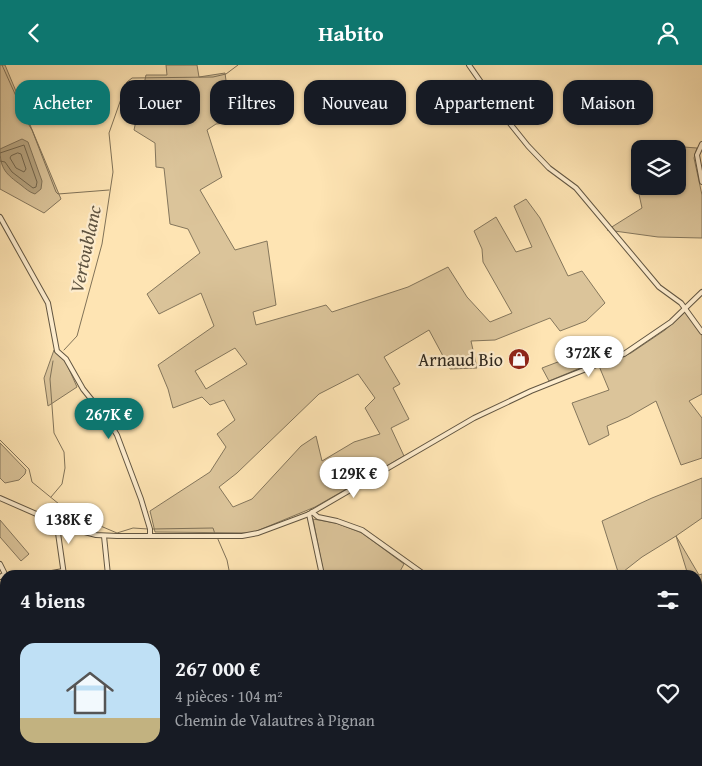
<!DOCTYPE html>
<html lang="fr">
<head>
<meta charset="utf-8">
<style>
	:root { --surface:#171b24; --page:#242831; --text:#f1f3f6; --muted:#9ea1a6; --line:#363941; --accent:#0f766e }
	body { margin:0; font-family:"Gentium Book Plus",serif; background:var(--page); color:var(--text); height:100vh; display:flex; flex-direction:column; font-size:19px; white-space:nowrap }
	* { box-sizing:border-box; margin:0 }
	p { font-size:16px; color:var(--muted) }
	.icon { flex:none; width:28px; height:28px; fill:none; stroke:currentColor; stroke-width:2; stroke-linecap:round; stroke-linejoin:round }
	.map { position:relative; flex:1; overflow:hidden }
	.panel { position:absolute; left:0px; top:505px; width:702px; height:196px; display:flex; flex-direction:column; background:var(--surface); border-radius:15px 15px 0 0; box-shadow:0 1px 4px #0004 }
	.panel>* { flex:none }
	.guide { position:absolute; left:15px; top:15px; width:672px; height:45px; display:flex; gap:10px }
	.buttons { position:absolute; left:631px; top:75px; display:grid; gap:10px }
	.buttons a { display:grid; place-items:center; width:55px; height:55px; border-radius:10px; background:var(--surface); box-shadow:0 1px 4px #0004; font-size:25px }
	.price { position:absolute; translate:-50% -42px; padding:0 11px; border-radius:18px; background:#fff; color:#222; font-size:16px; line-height:32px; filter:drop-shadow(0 1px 2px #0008) }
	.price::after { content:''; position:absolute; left:50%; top:30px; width:15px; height:11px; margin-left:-8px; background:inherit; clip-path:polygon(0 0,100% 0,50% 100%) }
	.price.current { background:var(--accent); color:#fff }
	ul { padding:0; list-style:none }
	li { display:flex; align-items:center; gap:15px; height:125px; padding:0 20px }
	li+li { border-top:1px solid var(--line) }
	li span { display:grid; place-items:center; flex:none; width:140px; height:100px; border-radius:15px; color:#555 }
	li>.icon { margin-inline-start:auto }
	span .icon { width:60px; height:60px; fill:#fffc; stroke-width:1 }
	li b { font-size:21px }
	h2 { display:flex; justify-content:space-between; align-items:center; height:60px; padding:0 20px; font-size:21px }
	.pill { padding:0 18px; border-radius:15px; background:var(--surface); box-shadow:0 1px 4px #0004; font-size:18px; line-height:45px }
	.pill.current { background:var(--accent); color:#fff }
	header { display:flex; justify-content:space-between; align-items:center; height:65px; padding:0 20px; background:var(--accent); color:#fff; font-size:22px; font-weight:700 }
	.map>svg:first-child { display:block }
	.green { fill:#dbc49a; stroke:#84765c; fill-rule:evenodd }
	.water { fill:#b7a480; stroke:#807258 }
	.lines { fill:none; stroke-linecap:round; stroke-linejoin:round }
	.shore { stroke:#72664e; stroke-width:1 }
	.stream { stroke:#807258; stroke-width:1 }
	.minor-casing { stroke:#625642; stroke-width:6 }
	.minor { stroke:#feedce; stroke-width:4 }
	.labels { text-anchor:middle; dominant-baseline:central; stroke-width:4.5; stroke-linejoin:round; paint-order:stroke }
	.poi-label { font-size:18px; fill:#2e271d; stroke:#feedce; text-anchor:end }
	.water-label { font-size:19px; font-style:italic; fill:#5e5340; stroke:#feedce }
</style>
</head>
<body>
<header><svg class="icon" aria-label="back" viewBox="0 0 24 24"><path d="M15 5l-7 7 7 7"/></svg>Habito<svg class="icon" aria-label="person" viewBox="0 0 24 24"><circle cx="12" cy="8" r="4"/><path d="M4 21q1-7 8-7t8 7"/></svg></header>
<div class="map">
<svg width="702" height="701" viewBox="0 0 702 701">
	<rect width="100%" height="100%" fill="#fee4b3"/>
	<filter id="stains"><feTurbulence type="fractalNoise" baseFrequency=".004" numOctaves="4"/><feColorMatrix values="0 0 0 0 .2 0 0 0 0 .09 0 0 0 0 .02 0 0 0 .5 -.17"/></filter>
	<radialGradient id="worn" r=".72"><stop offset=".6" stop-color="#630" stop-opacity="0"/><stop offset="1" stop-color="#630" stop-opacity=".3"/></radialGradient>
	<g class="green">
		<polygon points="0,0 5,0 61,134 44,148 0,124"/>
		<path d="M 166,0 L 197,0 L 199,12 L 225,8 L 227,23 L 213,21 L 227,58 L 216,59 L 207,65 L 222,112 L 200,125 L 235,185 L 267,176 L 276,240 L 253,247 L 256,260 L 326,240 L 332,247 L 408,222 L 448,202 L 467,232 L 490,257 L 512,248 L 483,197 L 482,184 L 474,166 L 496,152 L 516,187 L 532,182 L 514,141 L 526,134 L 540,153 L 568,211 L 582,206 L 605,238 L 586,256 L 560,266 L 550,253 L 495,275 L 471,276 L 477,303 L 450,304 L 429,265 L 384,292 L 400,319 L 393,323 L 409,354 L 391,363 L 404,391 L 315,442 L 252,468 L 155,467 L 150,446 L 210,407 L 226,382 L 217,369 L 235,355 L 224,335 L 210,340 L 202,332 L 173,343 L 168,324 L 158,300 L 214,261 L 201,228 L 159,249 L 147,229 L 200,188 L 188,164 L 170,159 L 164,103 L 156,102 L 155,78 L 134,65 L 146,10 L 167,10 ZM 235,283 L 247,299 L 206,324 L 195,306 ZM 358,309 L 375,333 L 365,343 L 380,369 L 354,377 L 322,396 L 316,371 L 301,381 L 252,434 L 233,442 L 219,422 L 237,408 L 319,329 Z"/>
		<polygon points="670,81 697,83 694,93 702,130 702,173 658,172 607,165 642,143 634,106 640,104 640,121 678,121 678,84 668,84"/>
		<polygon points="685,247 702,270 702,329 689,336 702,353 702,393 681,400 656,336 628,352 607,361 609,370 589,380 572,338 609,325 599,301 631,288 665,265"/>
		<polygon points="600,281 607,292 549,316 542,303"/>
		<polygon points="54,285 65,295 77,322 48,341 44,313"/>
		<polygon points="0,378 26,405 25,409 19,415 5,418 0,413"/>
		<polygon points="702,413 702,453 676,471 699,510 702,509 702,548 698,544 698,510 688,510 676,471 642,492 619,510 602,456 652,433"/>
		<polygon points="313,454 336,458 362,468 404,499 398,510 324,510"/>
		<polygon points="0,455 29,489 21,496 0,472"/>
		<polygon points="702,635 702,701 614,701 623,696 698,696 698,638"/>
	</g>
	<path class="water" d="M 22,74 L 28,77 L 42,116 L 41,124 L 35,129 C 29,127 26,124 21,120 C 6,109 0,104 0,84 Z"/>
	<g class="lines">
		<g class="shore">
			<polyline points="0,88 24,80 37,117 36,122 33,123 12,107 5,97 0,96"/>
			<polygon points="18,88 21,89 26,104 24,107 16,103 10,93 11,91"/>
		</g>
		<g class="stream">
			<polyline points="2,0 29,60 32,65 56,127 58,129 109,125"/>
			<polyline points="64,285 77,271 102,179 113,107 109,68 127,17 132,13 213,12 226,9 238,0"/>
			<polyline points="0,375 29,404 32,417 70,448 117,468 133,463 148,464"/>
			<polyline points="51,432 62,419 65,403 64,387 54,368 50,314 53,296"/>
			<polyline points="152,464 213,463 215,469"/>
			<polyline points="217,472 227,495 230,510"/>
			<polyline points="311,696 318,701"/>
		</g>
		<g class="minor-casing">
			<g id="minor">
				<polyline points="469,0 508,56 528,81 549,103 576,123 659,222 681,238 702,267"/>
				<polyline points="702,79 697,90 702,117"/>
				<polyline points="0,152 48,238 57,286 66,294 83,324 108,355 117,370 141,434 150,464 150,471"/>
				<polyline points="0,433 66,462 96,470 117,471 242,471 258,468 309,449 474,353 531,326 624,289 671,257 702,227"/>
				<polyline points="312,447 318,452 337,456 362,465 425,510"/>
				<polyline points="309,449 322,510"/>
				<polyline points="50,454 49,457 56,463 58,468 64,510"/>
				<polyline points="104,471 108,510"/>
				<polyline points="0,499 5,509 0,512"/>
				<polyline points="50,510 52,508 63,506"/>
				<polyline points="0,548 5,547"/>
				<polyline points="698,590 702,589"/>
				<polyline points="0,608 5,612"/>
				<polyline points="0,642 5,639"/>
				<polyline points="98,696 104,701"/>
				<polyline points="374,696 375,701"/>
				<polyline points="397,701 409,696"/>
			</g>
		</g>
		<use href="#minor" class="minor"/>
	</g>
	<defs>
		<g id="shop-disc" transform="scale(1.125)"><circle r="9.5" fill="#8f2418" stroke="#feedce"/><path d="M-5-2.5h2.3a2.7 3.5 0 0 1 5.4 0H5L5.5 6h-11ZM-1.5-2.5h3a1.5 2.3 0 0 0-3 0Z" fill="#fff"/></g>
	</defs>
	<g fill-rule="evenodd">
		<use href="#shop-disc" x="519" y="294"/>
	</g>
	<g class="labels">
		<g class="poi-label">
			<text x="503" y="294">Arnaud Bio</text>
		</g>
		<g class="water-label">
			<text transform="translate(85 184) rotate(-78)">Vertoublanc</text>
		</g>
	</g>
	<rect width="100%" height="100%" filter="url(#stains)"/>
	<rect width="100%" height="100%" fill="url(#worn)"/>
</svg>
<div class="buttons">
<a><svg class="icon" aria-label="layers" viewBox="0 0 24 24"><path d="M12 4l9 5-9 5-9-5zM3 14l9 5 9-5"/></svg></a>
</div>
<b class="price" style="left:589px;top:313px">372K €</b>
<b class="price current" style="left:109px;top:375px">267K €</b>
<b class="price" style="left:354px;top:434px">129K €</b>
<b class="price" style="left:69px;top:480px">138K €</b>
<div class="guide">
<a class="pill current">Acheter</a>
<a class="pill">Louer</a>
<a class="pill">Filtres</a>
<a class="pill">Nouveau</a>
<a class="pill">Appartement</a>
<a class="pill">Maison</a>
</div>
<section class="panel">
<h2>4 biens<svg class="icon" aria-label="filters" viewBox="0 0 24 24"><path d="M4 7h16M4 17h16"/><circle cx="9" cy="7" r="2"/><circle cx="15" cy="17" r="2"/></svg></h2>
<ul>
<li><span style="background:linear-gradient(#bfe0f5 75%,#c2b280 0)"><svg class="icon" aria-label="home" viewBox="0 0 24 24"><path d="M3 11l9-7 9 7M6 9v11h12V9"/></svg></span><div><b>267 000 €</b><p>4 pièces · 104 m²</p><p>Chemin de Valautres à Pignan</p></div><svg class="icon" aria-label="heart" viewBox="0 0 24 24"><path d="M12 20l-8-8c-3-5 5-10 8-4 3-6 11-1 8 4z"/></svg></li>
</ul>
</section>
</div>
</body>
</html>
